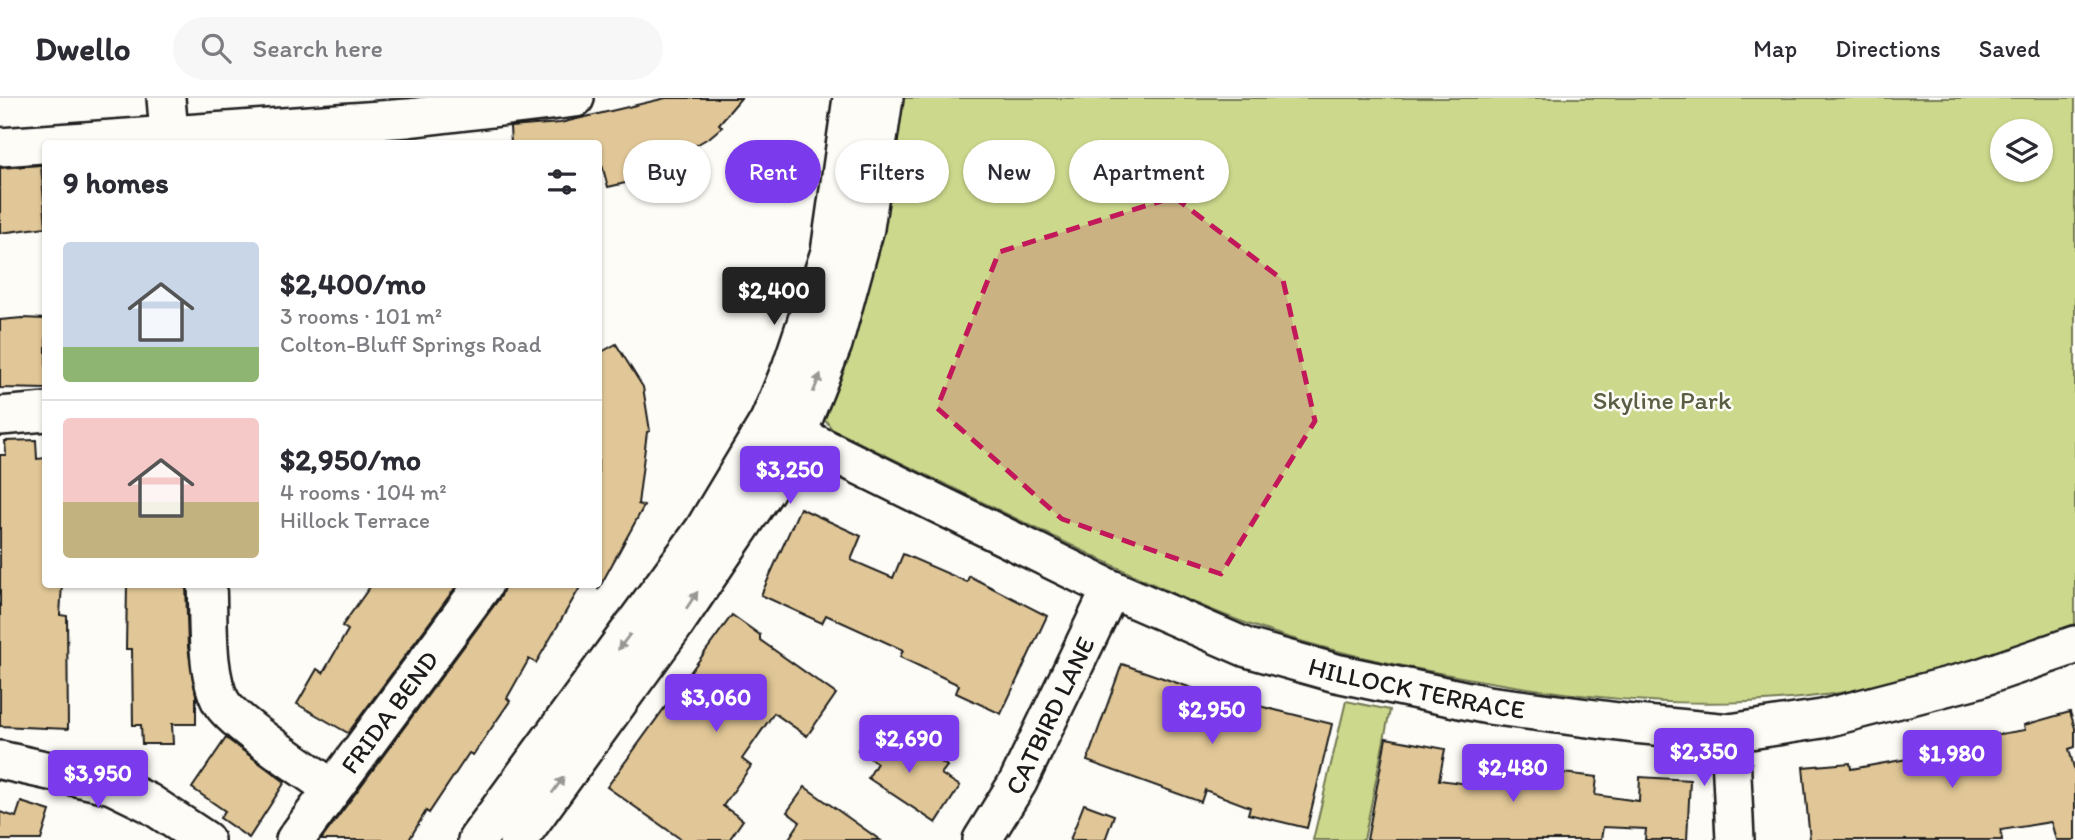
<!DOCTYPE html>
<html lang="en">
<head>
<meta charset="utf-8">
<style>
	:root { --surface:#fff; --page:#f7f7f7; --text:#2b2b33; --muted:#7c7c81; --line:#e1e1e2; --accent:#7c3aed }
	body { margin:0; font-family:Itim,sans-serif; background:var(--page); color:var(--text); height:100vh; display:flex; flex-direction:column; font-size:26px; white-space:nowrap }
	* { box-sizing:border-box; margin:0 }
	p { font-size:23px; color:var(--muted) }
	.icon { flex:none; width:38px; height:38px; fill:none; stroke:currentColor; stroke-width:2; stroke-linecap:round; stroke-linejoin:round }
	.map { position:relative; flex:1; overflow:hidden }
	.drawer { position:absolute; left:42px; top:42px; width:560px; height:448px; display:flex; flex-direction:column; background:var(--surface); border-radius:7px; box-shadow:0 2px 5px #0004 }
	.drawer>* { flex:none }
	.guide { position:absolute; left:623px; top:42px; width:665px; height:63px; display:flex; gap:14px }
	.controls { position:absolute; left:1990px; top:21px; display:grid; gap:14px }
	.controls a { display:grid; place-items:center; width:63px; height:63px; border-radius:50%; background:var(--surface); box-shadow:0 2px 5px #0004; font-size:35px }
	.price { position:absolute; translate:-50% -60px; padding:0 16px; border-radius:7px; background:var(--accent); color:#fff; font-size:23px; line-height:46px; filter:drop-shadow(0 2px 4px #0008) }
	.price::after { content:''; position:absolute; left:50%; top:42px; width:21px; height:16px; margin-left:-10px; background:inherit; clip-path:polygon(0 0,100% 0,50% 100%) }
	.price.current { background:#222; color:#fff }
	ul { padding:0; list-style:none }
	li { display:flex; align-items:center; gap:21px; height:175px; padding:0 21px }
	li+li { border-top:2px solid var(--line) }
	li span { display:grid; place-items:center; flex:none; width:196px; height:140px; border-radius:7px; color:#555 }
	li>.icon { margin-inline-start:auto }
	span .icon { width:84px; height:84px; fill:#fffc; stroke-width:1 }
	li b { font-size:30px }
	h2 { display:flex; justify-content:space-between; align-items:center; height:84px; padding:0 21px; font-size:30px }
	.chip { padding:0 24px; border-radius:32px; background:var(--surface); box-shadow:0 2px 5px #0004; font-size:24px; line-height:63px }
	.chip.current { background:var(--accent); color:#fff }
	header { display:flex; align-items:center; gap:42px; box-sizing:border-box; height:98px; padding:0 35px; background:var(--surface); border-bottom:2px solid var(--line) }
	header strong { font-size:33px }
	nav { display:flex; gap:38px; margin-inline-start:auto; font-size:24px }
	.search { width:490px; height:63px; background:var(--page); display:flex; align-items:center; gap:18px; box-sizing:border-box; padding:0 24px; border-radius:38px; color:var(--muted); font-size:26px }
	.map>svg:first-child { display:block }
	.green { fill:#ccd98c; stroke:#747a54; stroke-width:2; fill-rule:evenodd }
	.building { fill:#e1c797; stroke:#1c1c1c; stroke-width:2 }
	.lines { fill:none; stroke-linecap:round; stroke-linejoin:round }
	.minor-casing { stroke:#1c1c1c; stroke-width:42 }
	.minor { stroke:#fdfcf7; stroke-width:37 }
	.oneway { fill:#989794 }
	.marked { fill:#c2185b; fill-opacity:0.2; stroke:#c2185b; stroke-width:5; stroke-dasharray:14 9; stroke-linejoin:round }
	.labels { text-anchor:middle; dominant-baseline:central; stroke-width:5; stroke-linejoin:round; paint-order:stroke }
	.park-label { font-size:26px; fill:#5a5e43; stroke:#fdfcf7 }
	.street-label { font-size:26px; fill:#1c1c1c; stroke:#fdfcf7 }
</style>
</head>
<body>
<header>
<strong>Dwello</strong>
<div class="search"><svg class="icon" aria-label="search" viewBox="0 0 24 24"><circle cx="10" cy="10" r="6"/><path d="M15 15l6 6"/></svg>Search here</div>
<nav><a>Map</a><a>Directions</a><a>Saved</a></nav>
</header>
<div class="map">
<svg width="2075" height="742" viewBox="0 0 2075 742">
	<rect width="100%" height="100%" fill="#fdfcf7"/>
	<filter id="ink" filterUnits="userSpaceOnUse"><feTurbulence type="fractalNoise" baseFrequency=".0143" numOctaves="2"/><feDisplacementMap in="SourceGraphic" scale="14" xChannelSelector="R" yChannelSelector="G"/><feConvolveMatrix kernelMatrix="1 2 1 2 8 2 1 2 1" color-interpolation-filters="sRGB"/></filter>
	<g filter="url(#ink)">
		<g class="green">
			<path d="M 893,0 L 2075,0 L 2075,526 C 2017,547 1958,571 1897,584 C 1748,618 1610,606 1461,579 C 1389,566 1317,551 1248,526 C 1190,505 1133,477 1077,450 C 1002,413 926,377 850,340 L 832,331 L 821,316 ZM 2002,33 L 2040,33 L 2040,72 L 2002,72 Z"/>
			<polygon points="1346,603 1390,612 1364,742 1313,742"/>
		</g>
		<g class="building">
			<polygon points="666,0 741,0 719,26 722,29 710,39 634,83 608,89 602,67 598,68 598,46 511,46 510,29 560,25"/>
			<polygon points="41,67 46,129 0,135 0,70"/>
			<polygon points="22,220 46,221 46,291 0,290 0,222"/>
			<polygon points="616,246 643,289 650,333 647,334 638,406 644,408 598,492 598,256"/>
			<polygon points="36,342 37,361 46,360 46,486 62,486 60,517 67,518 68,631 0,628 0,357 6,357 5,343"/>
			<polygon points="800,410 861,438 851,462 893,480 903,456 967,484 969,478 1047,518 1001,616 956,595 959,587 900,559 903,552 826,517 822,525 761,497"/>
			<polygon points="127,486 186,486 188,549 196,597 196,626 172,626 173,646 142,646 141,627 133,627 132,551 126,551"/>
			<polygon points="372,486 458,486 348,635 297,606 317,571 323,575 348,532 342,528"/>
			<polygon points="505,486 582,486 536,565 529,561 507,600 510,603 473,657 469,655 429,715 426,713 409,742 321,742 501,498"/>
			<polygon points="732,517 760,537 760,542 836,596 807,638 774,615 742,661 751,668 723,708 743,722 729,742 682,742 607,689"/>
			<polygon points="1122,566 1218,599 1220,594 1263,609 1332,626 1307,730 1248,716 1250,709 1205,692 1201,704 1087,663"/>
			<polygon points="2070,614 2075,630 2075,649 2069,651 2075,674 2075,742 2056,742 2051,724 2001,732 2002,742 1810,742 1803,669 1850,665 1851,671 1958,652 1956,643 2025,632 2024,627"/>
			<polygon points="874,627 923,660 927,655 947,668 941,676 960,688 936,725 868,680 877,665 858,652"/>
			<polygon points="226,640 285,684 249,740 220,720 225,713 192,690"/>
			<polygon points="1386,640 1445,651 1439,682 1483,688 1485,670 1546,679 1546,673 1597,679 1595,697 1639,703 1640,679 1690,682 1687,742 1645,742 1646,731 1603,729 1601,742 1367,742"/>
			<polygon points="805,689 880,742 788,742 800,724 787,714"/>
			<polygon points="21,704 50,713 41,742 0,742 0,714 16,719"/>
			<polygon points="1084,706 1114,717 1105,742 1070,742"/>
		</g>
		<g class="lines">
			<g class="minor-casing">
				<g id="minor">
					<polyline points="166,0 169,35"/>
					<polyline points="0,49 408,20 575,0"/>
					<polyline points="0,318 46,314"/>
					<path id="s1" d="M 769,323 L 1111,491 L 1247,550 L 1336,575 L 1488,607 L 1634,626 L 1730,635 L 1822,621 L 1976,581 L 2075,547"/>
					<path d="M 207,486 C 209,520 205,575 221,604 C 233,625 307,672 331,690"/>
					<polyline points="1730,635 1735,742"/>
					<polyline points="0,662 112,687 149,705 205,742"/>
					<path id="s2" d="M 295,742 L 484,486"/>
					<polyline points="477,742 703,433 769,323 791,270 830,154 852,0"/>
					<polyline points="518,742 675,526 765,393 797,337 833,246 865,130 884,0"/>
					<path id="s3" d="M 982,742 L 1018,684 L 1111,491"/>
				</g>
			</g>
			<use href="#minor" class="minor"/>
		</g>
		<defs><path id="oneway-solid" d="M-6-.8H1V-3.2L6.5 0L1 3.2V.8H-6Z" transform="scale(1.75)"/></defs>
		<g class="oneway">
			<use href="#oneway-solid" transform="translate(817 285) rotate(-68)"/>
			<use href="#oneway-solid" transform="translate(692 502) rotate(-56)"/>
			<use href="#oneway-solid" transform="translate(624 544) rotate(127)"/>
			<use href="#oneway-solid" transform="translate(558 687) rotate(-54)"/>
		</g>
	</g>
	<path class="marked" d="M 1174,99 L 1283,182 L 1315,323 L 1221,476 L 1062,421 L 937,310 L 999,154 Z"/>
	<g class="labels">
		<g class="park-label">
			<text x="1662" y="302">Skyline Park</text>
		</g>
		<g class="street-label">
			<text stroke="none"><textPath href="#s1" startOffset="704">HILLOCK TERRACE</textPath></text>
			<text stroke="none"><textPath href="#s2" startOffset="159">FRIDA BEND</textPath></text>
			<text stroke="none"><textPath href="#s3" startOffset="142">CATBIRD LANE</textPath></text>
		</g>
	</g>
</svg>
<div class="controls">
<a><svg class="icon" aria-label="layers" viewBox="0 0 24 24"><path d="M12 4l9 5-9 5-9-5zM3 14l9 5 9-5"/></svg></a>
</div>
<b class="price current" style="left:774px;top:229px">$2,400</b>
<b class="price" style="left:790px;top:408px">$3,250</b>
<b class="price" style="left:716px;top:636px">$3,060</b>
<b class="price" style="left:1212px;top:648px">$2,950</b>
<b class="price" style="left:909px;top:677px">$2,690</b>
<b class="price" style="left:1704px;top:690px">$2,350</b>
<b class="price" style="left:1952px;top:692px">$1,980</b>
<b class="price" style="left:1513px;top:706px">$2,480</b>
<b class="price" style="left:98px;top:712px">$3,950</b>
<div class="guide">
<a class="chip">Buy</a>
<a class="chip current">Rent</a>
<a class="chip">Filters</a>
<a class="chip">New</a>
<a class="chip">Apartment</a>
</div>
<section class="drawer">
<h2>9 homes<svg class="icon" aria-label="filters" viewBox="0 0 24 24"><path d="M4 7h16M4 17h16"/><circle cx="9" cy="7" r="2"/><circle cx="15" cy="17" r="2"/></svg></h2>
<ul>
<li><span style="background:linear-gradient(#c9d6e8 75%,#8fb573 0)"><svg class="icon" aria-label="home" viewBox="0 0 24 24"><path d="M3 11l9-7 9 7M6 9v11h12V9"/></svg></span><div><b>$2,400/mo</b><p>3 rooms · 101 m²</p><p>Colton-Bluff Springs Road</p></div></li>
<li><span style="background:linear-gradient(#f6c9c9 60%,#c2b280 0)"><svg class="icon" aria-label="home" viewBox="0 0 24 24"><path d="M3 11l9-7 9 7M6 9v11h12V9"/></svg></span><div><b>$2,950/mo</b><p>4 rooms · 104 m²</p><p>Hillock Terrace</p></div></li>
</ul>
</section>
</div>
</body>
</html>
